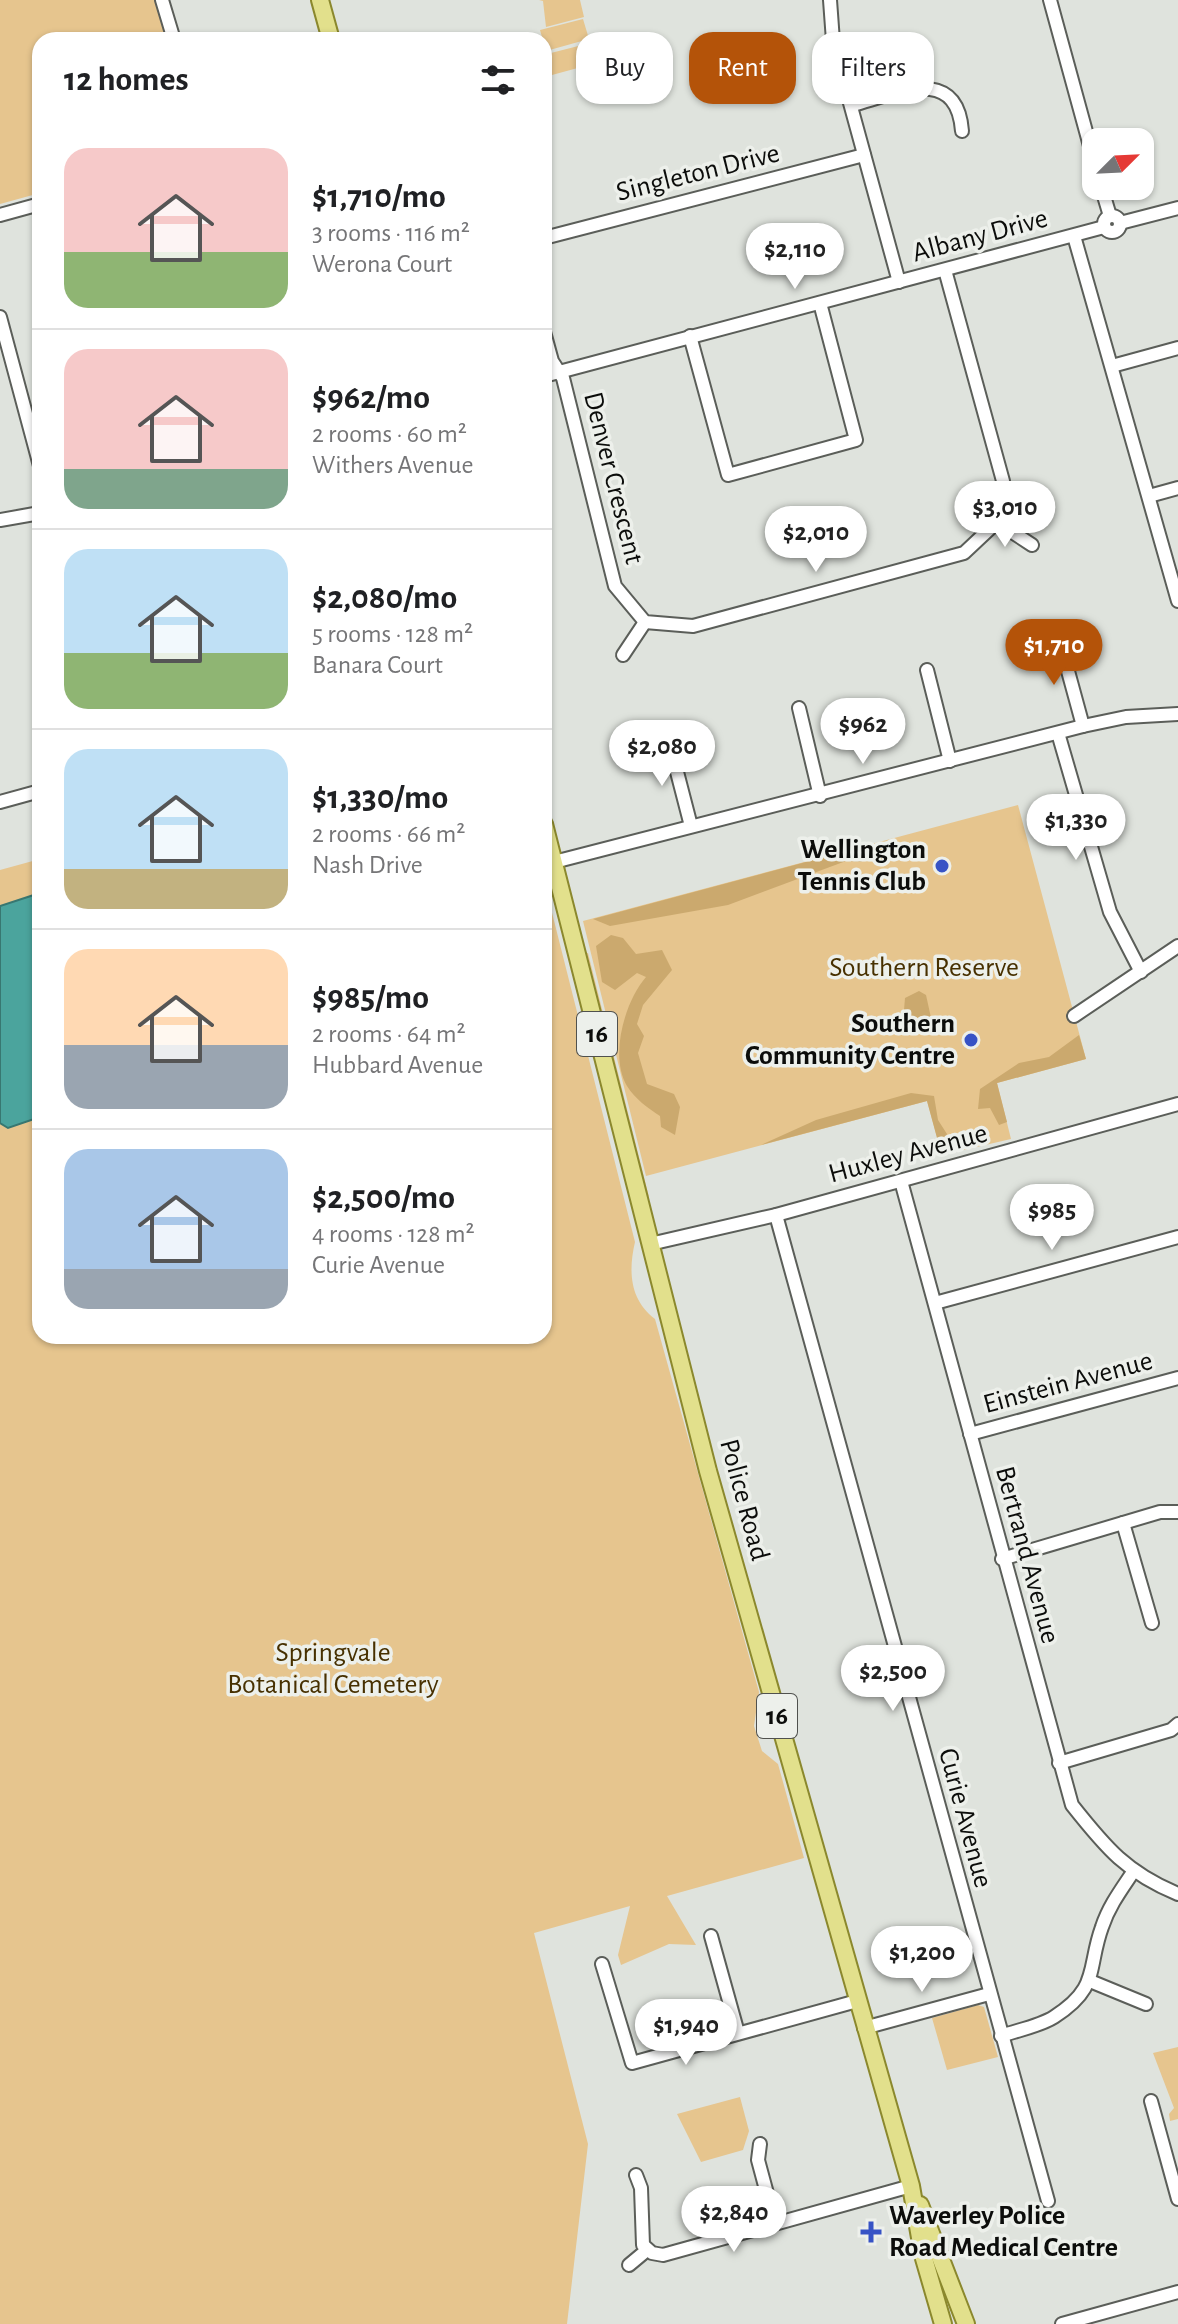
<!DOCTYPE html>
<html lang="en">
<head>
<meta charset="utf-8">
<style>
	:root { --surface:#fff; --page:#f6f6f6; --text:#202124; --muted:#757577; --line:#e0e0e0; --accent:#b45309 }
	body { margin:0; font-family:"Alegreya Sans",sans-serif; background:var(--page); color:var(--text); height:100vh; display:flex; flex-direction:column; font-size:30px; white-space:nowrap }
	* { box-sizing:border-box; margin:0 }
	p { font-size:26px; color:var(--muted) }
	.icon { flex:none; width:44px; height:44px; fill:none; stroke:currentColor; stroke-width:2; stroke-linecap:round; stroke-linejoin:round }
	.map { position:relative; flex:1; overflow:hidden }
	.drawer { position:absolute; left:32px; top:32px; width:520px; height:1312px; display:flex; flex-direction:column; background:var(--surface); border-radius:24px; box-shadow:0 2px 6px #0004 }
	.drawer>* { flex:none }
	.banner { position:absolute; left:576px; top:32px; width:482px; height:72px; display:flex; gap:16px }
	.needle { width:52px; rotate:66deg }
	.controls { position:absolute; left:1082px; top:128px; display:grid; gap:16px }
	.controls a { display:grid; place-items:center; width:72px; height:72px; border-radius:16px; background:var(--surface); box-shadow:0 2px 6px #0004; font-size:40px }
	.price { position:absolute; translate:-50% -68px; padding:0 18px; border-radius:28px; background:#fff; color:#222; font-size:26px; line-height:52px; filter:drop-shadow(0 2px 4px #0008) }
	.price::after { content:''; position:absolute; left:50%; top:48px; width:24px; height:18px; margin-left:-12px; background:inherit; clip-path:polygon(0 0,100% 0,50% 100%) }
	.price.on { background:var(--accent); color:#fff }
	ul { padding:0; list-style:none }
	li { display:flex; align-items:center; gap:24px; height:200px; padding:0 32px }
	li+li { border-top:2px solid var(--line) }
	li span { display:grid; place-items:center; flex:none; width:224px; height:160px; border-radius:24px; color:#555 }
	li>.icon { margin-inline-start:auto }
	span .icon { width:96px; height:96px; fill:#fffc; stroke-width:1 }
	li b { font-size:34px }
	h2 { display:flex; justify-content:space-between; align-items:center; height:96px; padding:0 32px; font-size:34px }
	.chip { padding:0 28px; border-radius:24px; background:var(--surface); box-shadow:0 2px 6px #0004; font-size:28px; line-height:72px }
	.chip.on { background:var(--accent); color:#fff }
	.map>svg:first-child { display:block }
	.green { fill:#e6c58e }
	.forest { fill:#cba96e }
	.water { fill:#4ba49d; stroke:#387771; stroke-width:2 }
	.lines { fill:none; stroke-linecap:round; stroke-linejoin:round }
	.minor-casing { stroke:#5b5e59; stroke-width:16 }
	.major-casing { stroke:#8b882d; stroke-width:20 }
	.minor { stroke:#fff; stroke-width:12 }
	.major { stroke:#e2e08c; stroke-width:16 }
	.poi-dot { fill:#3753c5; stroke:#edf0eb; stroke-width:3 }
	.labels { text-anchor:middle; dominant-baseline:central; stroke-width:7; stroke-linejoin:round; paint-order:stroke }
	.shield { fill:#edf0eb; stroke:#50514e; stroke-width:2 }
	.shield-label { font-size:26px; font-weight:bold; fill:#0c0d0b }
	.street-label { font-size:28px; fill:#0c0d0b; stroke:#edf0eb }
	.poi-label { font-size:28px; font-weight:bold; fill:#0c0d0b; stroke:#edf0eb; text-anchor:end }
	.park-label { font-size:28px; fill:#473000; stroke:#edf0eb }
</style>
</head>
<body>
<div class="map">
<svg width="1178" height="2324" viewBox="0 0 1178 2324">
	<rect width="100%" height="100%" fill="#dfe3dd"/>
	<g class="green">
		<polygon points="0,0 156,0 167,40 40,40 40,193 0,204"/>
		<polygon points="539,0 580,0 584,17 546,27 543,1"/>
		<polygon points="583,19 589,39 546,51 540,30"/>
		<polygon points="590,43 596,63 552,75 547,54"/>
		<polygon points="1018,805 1086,1059 997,1083 1011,1139 942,1155 927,1101 646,1176 583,921"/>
		<path d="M 40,859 L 40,1336 L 544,1336 L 544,881 L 635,1242 C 628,1272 630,1300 655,1319 L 759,1692 L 754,1726 L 762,1751 L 778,1764 L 804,1858 L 667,1896 L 696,1945 L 669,1944 L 621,1965 L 618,1955 L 630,1906 L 534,1933 L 588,2144 L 567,2324 L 0,2324 L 0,870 Z"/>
		<polygon points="586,953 588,953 649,1197 646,1195"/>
		<polygon points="978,2005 984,2007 998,2057 947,2070 932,2018"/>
		<polygon points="1178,2047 1178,2119 1170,2121 1169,2114 1174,2108 1153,2053"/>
		<polygon points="740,2097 749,2131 743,2150 701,2162 677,2114"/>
	</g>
	<g class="forest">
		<polygon points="858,848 862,862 846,861 728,905 610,926 593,919"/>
		<path d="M 611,935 L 623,938 L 636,954 L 662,950 L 672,970 L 643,1005 L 637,1024 L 644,1036 L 638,1053 L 647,1084 L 674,1094 L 680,1107 L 675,1135 L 661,1127 L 660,1116 C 648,1108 635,1099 627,1086 C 609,1056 625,1001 646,977 L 637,973 L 615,990 L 602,982 L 596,946 Z"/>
		<polygon points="919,991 926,995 933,1027 918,1031 904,1010 905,998"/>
		<polygon points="1079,1035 1086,1059 997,1083 1007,1122 999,1125 990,1108 978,1109 980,1089 1019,1063 1049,1057"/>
		<polygon points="911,1093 934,1096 938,1120 947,1134 940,1149 927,1101 761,1145 816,1120"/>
	</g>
	<polygon class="water" points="40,893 40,1117 8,1128 0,1123 0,906"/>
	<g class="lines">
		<g class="minor-casing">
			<g id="minor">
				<polyline points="162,0 174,40"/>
				<polyline points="830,0 833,41 899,282"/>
				<polyline points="1050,0 1096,168"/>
				<path d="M 852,105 C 895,94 957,64 962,131"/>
				<polyline points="1101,186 1110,216"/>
				<polyline points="0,215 40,204"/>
				<circle cx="1112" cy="224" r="8"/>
				<polyline points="1120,223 1178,208"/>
				<polyline points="1074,236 1178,601"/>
				<polyline points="544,238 864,155"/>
				<polyline points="0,317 40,466"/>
				<polyline points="544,332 552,361 563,378 615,586 645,622 693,626 964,553 997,522 1003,481 945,270"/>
				<polyline points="690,336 728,475 856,440 820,303"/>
				<polyline points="1112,366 1178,348"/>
				<polyline points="544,376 1104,227"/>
				<polyline points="1149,496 1178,488"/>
				<polyline points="0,520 40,513"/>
				<polyline points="997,522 1032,545"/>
				<polyline points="1059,638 1083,726"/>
				<polyline points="623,655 645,622"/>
				<polyline points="927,670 950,761"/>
				<polyline points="799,708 820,796"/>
				<polyline points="1058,733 1110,912 1141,972"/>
				<polyline points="669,741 691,826"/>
				<polyline points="0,802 40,791"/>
				<polyline points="554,862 1083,726 1126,717 1178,714"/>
				<polyline points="1074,1016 1178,946"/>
				<path d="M 901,1181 L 1072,1805 C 1106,1848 1127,1873 1178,1894"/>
				<polyline points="776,1215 1048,2201"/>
				<polyline points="650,1244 776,1215 1178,1104"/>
				<polyline points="935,1303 1178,1237"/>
				<polyline points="970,1434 1178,1378"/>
				<polyline points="1123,1523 1152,1623"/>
				<polyline points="1002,1559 1160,1512 1178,1512"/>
				<polyline points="1059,1763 1171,1730 1178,1724"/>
				<polyline points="711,1936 738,2033"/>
				<polyline points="602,1964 632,2063 857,2001"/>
				<polyline points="1090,1981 1146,2004"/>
				<polyline points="864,2028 989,1994"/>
				<path d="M 1001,2036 C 1018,2030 1040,2026 1054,2017 C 1100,1988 1087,1968 1102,1927 C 1109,1906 1121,1890 1133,1872"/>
				<polyline points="1151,2101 1178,2199"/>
				<polyline points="760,2144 758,2160 775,2223"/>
				<polyline points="636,2175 641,2188 643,2245 652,2253 663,2255 911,2186"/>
				<polyline points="629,2265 647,2250"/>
				<polyline points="1062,2324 1178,2292"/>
			</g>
		</g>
		<g class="major-casing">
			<g id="major">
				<polyline points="320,0 331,40"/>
				<polyline points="544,824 708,1471 911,2186 923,2255 943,2324"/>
				<polyline points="920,2205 966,2324"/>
			</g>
		</g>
		<use href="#minor" class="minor"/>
		<use href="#major" class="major"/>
	</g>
	<g class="poi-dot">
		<circle cx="942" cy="866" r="8"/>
		<circle cx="971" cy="1040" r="8"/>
		<path d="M867 2220h8v8h8v8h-8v8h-8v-8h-8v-8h8z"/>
	</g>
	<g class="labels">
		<g class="shield">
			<rect x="577" y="1012" width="40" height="44" rx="6"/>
			<rect x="757" y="1694" width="40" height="44" rx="6"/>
		</g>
		<g class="shield-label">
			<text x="597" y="1034">16</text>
			<text x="777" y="1716">16</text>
		</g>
		<g class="street-label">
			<text transform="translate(698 173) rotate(-14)">Singleton Drive</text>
			<text transform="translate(980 236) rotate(-15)">Albany Drive</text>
			<text transform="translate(613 478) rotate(76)">Denver Crescent</text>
			<text transform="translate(908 1154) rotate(-15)">Huxley Avenue</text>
			<text transform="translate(1068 1383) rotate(-15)">Einstein Avenue</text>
			<text transform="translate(744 1500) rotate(75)">Police Road</text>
			<text transform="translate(1027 1555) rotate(75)">Bertrand Avenue</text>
			<text transform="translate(965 1818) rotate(75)">Curie Avenue</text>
		</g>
		<g class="poi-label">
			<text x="926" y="850">Wellington<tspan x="926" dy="32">Tennis Club</tspan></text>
			<text x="955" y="1024">Southern<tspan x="955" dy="32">Community Centre</tspan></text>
			<text x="889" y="2216" text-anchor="start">Waverley Police<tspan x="889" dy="32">Road Medical Centre</tspan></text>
		</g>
		<g class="park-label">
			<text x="924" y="968">Southern Reserve</text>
			<text x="333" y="1653">Springvale<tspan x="333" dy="32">Botanical Cemetery</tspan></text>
		</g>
	</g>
</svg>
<div class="controls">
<a><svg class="needle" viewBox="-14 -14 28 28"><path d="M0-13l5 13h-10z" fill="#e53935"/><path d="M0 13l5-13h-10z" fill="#757577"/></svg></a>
</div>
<b class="price" style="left:795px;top:291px">$2,110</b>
<b class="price" style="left:1005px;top:549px">$3,010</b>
<b class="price" style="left:816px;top:574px">$2,010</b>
<b class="price on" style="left:1054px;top:687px">$1,710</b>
<b class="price" style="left:863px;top:766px">$962</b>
<b class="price" style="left:662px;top:788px">$2,080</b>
<b class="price" style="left:1076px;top:862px">$1,330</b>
<b class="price" style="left:1052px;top:1252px">$985</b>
<b class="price" style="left:893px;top:1713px">$2,500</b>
<b class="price" style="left:922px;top:1994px">$1,200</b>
<b class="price" style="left:686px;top:2067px">$1,940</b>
<b class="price" style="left:734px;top:2254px">$2,840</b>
<div class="banner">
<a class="chip">Buy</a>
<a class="chip on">Rent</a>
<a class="chip">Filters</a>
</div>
<section class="drawer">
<h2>12 homes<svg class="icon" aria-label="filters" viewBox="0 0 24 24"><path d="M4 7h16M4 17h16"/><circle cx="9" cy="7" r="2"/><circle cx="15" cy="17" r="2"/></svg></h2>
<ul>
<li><span style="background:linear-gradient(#f6c9c9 65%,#8fb573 0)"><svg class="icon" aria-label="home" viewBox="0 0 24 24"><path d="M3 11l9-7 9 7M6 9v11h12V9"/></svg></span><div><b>$1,710/mo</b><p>3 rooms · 116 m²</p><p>Werona Court</p></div></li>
<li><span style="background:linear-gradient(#f6c9c9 75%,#7fa58c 0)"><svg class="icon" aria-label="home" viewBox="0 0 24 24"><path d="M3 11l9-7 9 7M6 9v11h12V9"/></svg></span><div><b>$962/mo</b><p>2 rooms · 60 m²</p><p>Withers Avenue</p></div></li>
<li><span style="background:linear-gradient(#bfe0f5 65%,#8fb573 0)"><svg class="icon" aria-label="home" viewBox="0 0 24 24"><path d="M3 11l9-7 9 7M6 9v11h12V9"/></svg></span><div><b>$2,080/mo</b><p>5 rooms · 128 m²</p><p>Banara Court</p></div></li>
<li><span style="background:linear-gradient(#bfe0f5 75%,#c2b280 0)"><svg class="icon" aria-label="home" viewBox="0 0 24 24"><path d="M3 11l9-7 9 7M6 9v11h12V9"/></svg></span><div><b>$1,330/mo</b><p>2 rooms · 66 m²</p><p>Nash Drive</p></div></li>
<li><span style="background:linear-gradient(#ffd9b3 60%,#9aa5b1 0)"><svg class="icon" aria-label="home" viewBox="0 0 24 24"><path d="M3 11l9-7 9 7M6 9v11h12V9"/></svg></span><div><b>$985/mo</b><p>2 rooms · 64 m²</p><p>Hubbard Avenue</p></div></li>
<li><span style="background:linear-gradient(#a9c7e8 75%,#9aa5b1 0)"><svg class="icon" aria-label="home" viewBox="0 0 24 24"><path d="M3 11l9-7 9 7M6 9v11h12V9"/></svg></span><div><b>$2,500/mo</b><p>4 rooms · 128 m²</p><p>Curie Avenue</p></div></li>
</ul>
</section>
</div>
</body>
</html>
